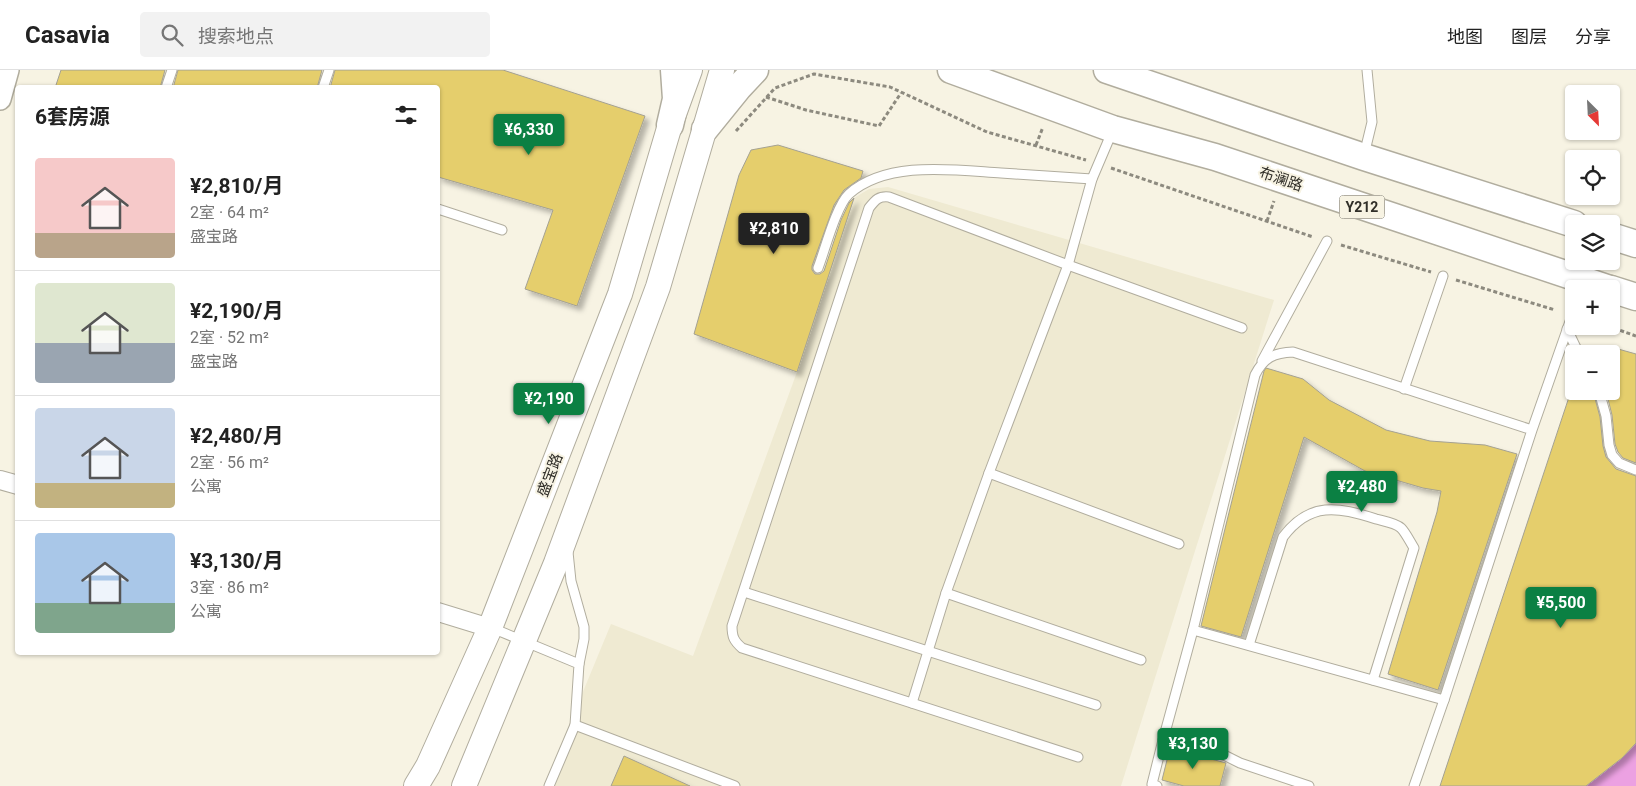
<!DOCTYPE html>
<html lang="zh">
<head>
<meta charset="utf-8">
<style>
	:root { --surface:#fff; --page:#f2f2f2; --text:#222; --muted:#767676; --line:#e0e0e0; --accent:#0b8043 }
	body { margin:0; font-family:Roboto,"Noto Sans SC",sans-serif; background:var(--page); color:var(--text); height:100vh; display:flex; flex-direction:column; font-size:19px; white-space:nowrap }
	* { box-sizing:border-box; margin:0 }
	p { font-size:16px; color:var(--muted) }
	.icon { flex:none; width:28px; height:28px; fill:none; stroke:currentColor; stroke-width:2; stroke-linecap:round; stroke-linejoin:round }
	.map { position:relative; flex:1; overflow:hidden }
	.side { position:absolute; left:15px; top:15px; width:425px; height:570px; display:flex; flex-direction:column; background:var(--surface); border-radius:5px; box-shadow:0 1px 4px #0004 }
	.side>* { flex:none }
	.needle { width:32px; rotate:156deg }
	.tools { position:absolute; left:1565px; top:15px; display:grid; gap:10px }
	.tools a { display:grid; place-items:center; width:55px; height:55px; border-radius:5px; background:var(--surface); box-shadow:0 1px 4px #0004; font-size:25px }
	.price { position:absolute; translate:-50% -42px; padding:0 11px; border-radius:5px; background:var(--accent); color:#fff; font-size:16px; line-height:32px; filter:drop-shadow(0 1px 2px #0008) }
	.price::after { content:''; position:absolute; left:50%; top:30px; width:15px; height:11px; margin-left:-8px; background:inherit; clip-path:polygon(0 0,100% 0,50% 100%) }
	.price.current { background:#222; color:#fff }
	ul { padding:0; list-style:none }
	li { display:flex; align-items:center; gap:15px; height:125px; padding:0 20px }
	li+li { border-top:1px solid var(--line) }
	li span { display:grid; place-items:center; flex:none; width:140px; height:100px; border-radius:5px; color:#555 }
	li>.icon { margin-inline-start:auto }
	span .icon { width:60px; height:60px; fill:#fffc; stroke-width:1 }
	li b { font-size:21px }
	h2 { display:flex; justify-content:space-between; align-items:center; height:60px; padding:0 20px; font-size:21px }
	header { display:flex; align-items:center; gap:30px; box-sizing:border-box; height:70px; padding:0 25px; background:var(--surface); border-bottom:1px solid var(--line) }
	header strong { font-size:24px }
	nav { display:flex; gap:28px; margin-inline-start:auto; font-size:18px }
	.search { width:350px; height:45px; background:var(--page); display:flex; align-items:center; gap:12px; box-sizing:border-box; padding:0 18px; border-radius:5px; color:var(--muted); font-size:19px }
	.map>svg:first-child { display:block }
	.built { fill:#efead2 }
	.forest { fill:#eca1e2 }
	.building { fill:#e5ce6c; stroke:#a4a192; filter:url(#shadow) }
	.lines { fill:none; stroke-linecap:round; stroke-linejoin:round }
	.service-casing { stroke:#b1ad9e; stroke-width:11 }
	.minor-casing { stroke:#b1ad9e; stroke-width:20 }
	.tertiary-casing { stroke:#b1ad9e; stroke-width:24 }
	.secondary-casing { stroke:#b1ad9e; stroke-width:26 }
	.primary-casing { stroke:#b1ad9e; stroke-width:29 }
	.path { stroke:#8d8a7f; stroke-width:3; stroke-dasharray:4 2.5; stroke-linecap:butt }
	.service { stroke:#fff; stroke-width:9 }
	.minor { stroke:#fff; stroke-width:18 }
	.tertiary { stroke:#fff; stroke-width:21 }
	.secondary { stroke:#fff; stroke-width:24 }
	.primary { stroke:#fff; stroke-width:26 }
	.labels { text-anchor:middle; dominant-baseline:central; stroke-width:4; stroke-linejoin:round; paint-order:stroke }
	.shield { fill:#f7f3e3; stroke:#6c6960; stroke-width:1 }
	.shield-label { font-size:14px; font-weight:bold; fill:#302e28 }
	.street-label { font-size:15px; fill:#302e28; stroke:#f7f3e3 }
</style>
</head>
<body>
<header>
<strong>Casavia</strong>
<div class="search"><svg class="icon" aria-label="search" viewBox="0 0 24 24"><circle cx="10" cy="10" r="6"/><path d="M15 15l6 6"/></svg>搜索地点</div>
<nav><a>地图</a><a>图层</a><a>分享</a></nav>
</header>
<div class="map">
<svg width="1636" height="716" viewBox="0 0 1636 716">
	<defs>
		<filter id="shadow"><feDropShadow dx="4.5" dy="4.5" stdDeviation="2.5" flood-color="#0004"/></filter>
	</defs>
	<rect width="100%" height="100%" fill="#f7f3e3"/>
	<polygon class="built" points="888,117 1274,230 1121,716 544,716 611,554 693,586 797,302 854,128 869,119"/>
	<polygon class="forest" points="1636,673 1636,716 1586,716 1622,688"/>
	<g class="building">
		<polygon points="61,0 165,0 160,18 55,18"/>
		<polygon points="178,0 322,0 317,18 173,18"/>
		<polygon points="335,0 503,0 645,46 577,236 525,219 553,140 438,107 438,18 330,18"/>
		<polygon points="778,75 863,101 861,108 844,120 834,135 812,196 812,200 815,204 820,204 824,201 841,150 849,133 854,128 797,302 694,264 739,105 751,80"/>
		<polygon points="1611,277 1636,284 1636,393 1623,388 1618,382 1615,374 1612,345 1606,321 1611,321"/>
		<polygon points="1266,298 1303,309 1329,330 1386,360 1430,371 1485,375 1517,384 1438,620 1388,604 1437,442 1441,421 1423,418 1365,401 1304,367 1241,567 1201,556 1264,301"/>
		<polygon points="1571,321 1593,321 1600,347 1603,376 1606,387 1616,399 1636,406 1636,673 1622,688 1586,716 1440,716"/>
		<polygon points="1170,678 1226,693 1220,716 1184,716 1162,710"/>
		<polygon points="624,686 690,716 611,716"/>
	</g>
	<g class="lines">
		<g class="service-casing">
			<g id="service">
				<polyline points="166,18 172,0"/>
				<polyline points="323,18 329,0"/>
				<polyline points="1364,85 1372,52 1367,0"/>
				<polyline points="438,139 502,160"/>
				<path d="M 818,198 C 825,180 836,136 849,124 C 887,90 954,100 1001,103 C 1031,105 1062,107 1092,109"/>
				<polyline points="1567,259 1579,284"/>
				<polyline points="1262,291 1327,171"/>
				<polyline points="1404,319 1443,206"/>
				<polyline points="1599,321 1606,346 1609,375 1612,385 1619,393 1636,400"/>
				<path d="M 1532,360 L 1293,282 C 1274,283 1264,287 1255,305 L 1193,560 L 1444,630 L 1532,360 L 1574,240"/>
				<polyline points="989,403 1179,474"/>
				<polyline points="568,482 571,511 584,557 584,569 579,594"/>
				<polyline points="744,522 1096,635"/>
				<polyline points="946,523 1141,590"/>
				<polyline points="492,558 579,594 575,655 549,716"/>
				<polyline points="1193,560 1163,670 1226,686 1240,693 1309,716"/>
				<path d="M 1249,575 L 1283,467 C 1310,431 1338,437 1376,449 C 1383,451 1396,453 1401,458 C 1406,463 1410,472 1414,478 L 1373,610"/>
				<polyline points="912,633 946,523 989,403 1068,195 1092,109 1112,62"/>
				<polyline points="575,655 735,716"/>
				<path d="M 1078,687 L 742,578 C 734,571 732,567 732,556 L 869,138 C 876,129 879,126 889,127 L 1068,195 L 1242,258"/>
				<polyline points="1157,716 1152,714 1163,670"/>
				<polyline points="1414,716 1444,630"/>
			</g>
		</g>
		<g class="minor-casing">
			<g id="minor">
				<polyline points="0,410 18,415"/>
				<polyline points="438,542 490,558"/>
			</g>
		</g>
		<g class="tertiary-casing">
			<polyline id="tertiary" points="0,29 8,0"/>
		</g>
		<g class="secondary-casing">
			<g id="secondary">
				<polyline points="416,716 428,696 490,558 620,224 670,55 690,0"/>
				<polyline points="464,716 556,493 658,217 722,0"/>
			</g>
		</g>
		<g class="primary-casing">
			<g id="primary">
				<polyline points="951,0 1113,59 1215,87 1610,219"/>
				<polyline points="1107,0 1364,87 1574,154"/>
				<polyline points="670,55 676,29 674,0"/>
				<polyline points="705,59 739,17 755,0"/>
				<polyline points="1611,166 1636,174"/>
				<polyline points="1611,219 1636,227"/>
			</g>
		</g>
		<g class="path">
			<polyline points="766,27 806,40 879,56 901,23"/>
			<polyline points="736,61 775,18 814,4 890,17 987,62 1086,90"/>
			<polyline points="1036,75 1043,57"/>
			<polyline points="1111,98 1313,167"/>
			<polyline points="1267,151 1274,131"/>
			<polyline points="1341,175 1431,202"/>
			<polyline points="1456,210 1555,240"/>
			<polyline points="1608,256 1636,266"/>
		</g>
		<use href="#service" class="service"/>
		<use href="#minor" class="minor"/>
		<use href="#tertiary" class="tertiary"/>
		<use href="#secondary" class="secondary"/>
		<use href="#primary" class="primary"/>
	</g>
	<g class="labels">
		<rect class="shield" x="1339.5" y="125.5" width="45" height="23" rx="4"/>
		<g class="shield-label">
			<text x="1362" y="137">Y212</text>
		</g>
		<g class="street-label">
			<text transform="translate(1281 109) rotate(19)">布澜路</text>
			<text transform="translate(550 405) rotate(-69)">盛宝路</text>
		</g>
	</g>
</svg>
<div class="tools">
<a><svg class="needle" viewBox="-14 -14 28 28"><path d="M0-13l5 13h-10z" fill="#e53935"/><path d="M0 13l5-13h-10z" fill="#767676"/></svg></a>
<a><svg class="icon" aria-label="locate" viewBox="0 0 24 24"><circle cx="12" cy="12" r="6"/><path d="M12 2v4M12 18v4M2 12h4M18 12h4"/></svg></a>
<a><svg class="icon" aria-label="layers" viewBox="0 0 24 24"><path d="M12 4l9 5-9 5-9-5zM3 14l9 5 9-5"/></svg></a>
<a>+</a>
<a>−</a>
</div>
<b class="price" style="left:529px;top:86px">¥6,330</b>
<b class="price current" style="left:774px;top:185px">¥2,810</b>
<b class="price" style="left:549px;top:355px">¥2,190</b>
<b class="price" style="left:1362px;top:443px">¥2,480</b>
<b class="price" style="left:1561px;top:559px">¥5,500</b>
<b class="price" style="left:1193px;top:700px">¥3,130</b>
<section class="side">
<h2>6套房源<svg class="icon" aria-label="filters" viewBox="0 0 24 24"><path d="M4 7h16M4 17h16"/><circle cx="9" cy="7" r="2"/><circle cx="15" cy="17" r="2"/></svg></h2>
<ul>
<li><span style="background:linear-gradient(#f6c9c9 75%,#b9a48a 0)"><svg class="icon" aria-label="home" viewBox="0 0 24 24"><path d="M3 11l9-7 9 7M6 9v11h12V9"/></svg></span><div><b>¥2,810/月</b><p>2室 · 64 m²</p><p>盛宝路</p></div></li>
<li><span style="background:linear-gradient(#dfe7d0 60%,#9aa5b1 0)"><svg class="icon" aria-label="home" viewBox="0 0 24 24"><path d="M3 11l9-7 9 7M6 9v11h12V9"/></svg></span><div><b>¥2,190/月</b><p>2室 · 52 m²</p><p>盛宝路</p></div></li>
<li><span style="background:linear-gradient(#c9d6e8 75%,#c2b280 0)"><svg class="icon" aria-label="home" viewBox="0 0 24 24"><path d="M3 11l9-7 9 7M6 9v11h12V9"/></svg></span><div><b>¥2,480/月</b><p>2室 · 56 m²</p><p>公寓</p></div></li>
<li><span style="background:linear-gradient(#a9c7e8 70%,#7fa58c 0)"><svg class="icon" aria-label="home" viewBox="0 0 24 24"><path d="M3 11l9-7 9 7M6 9v11h12V9"/></svg></span><div><b>¥3,130/月</b><p>3室 · 86 m²</p><p>公寓</p></div></li>
</ul>
</section>
</div>
</body>
</html>
